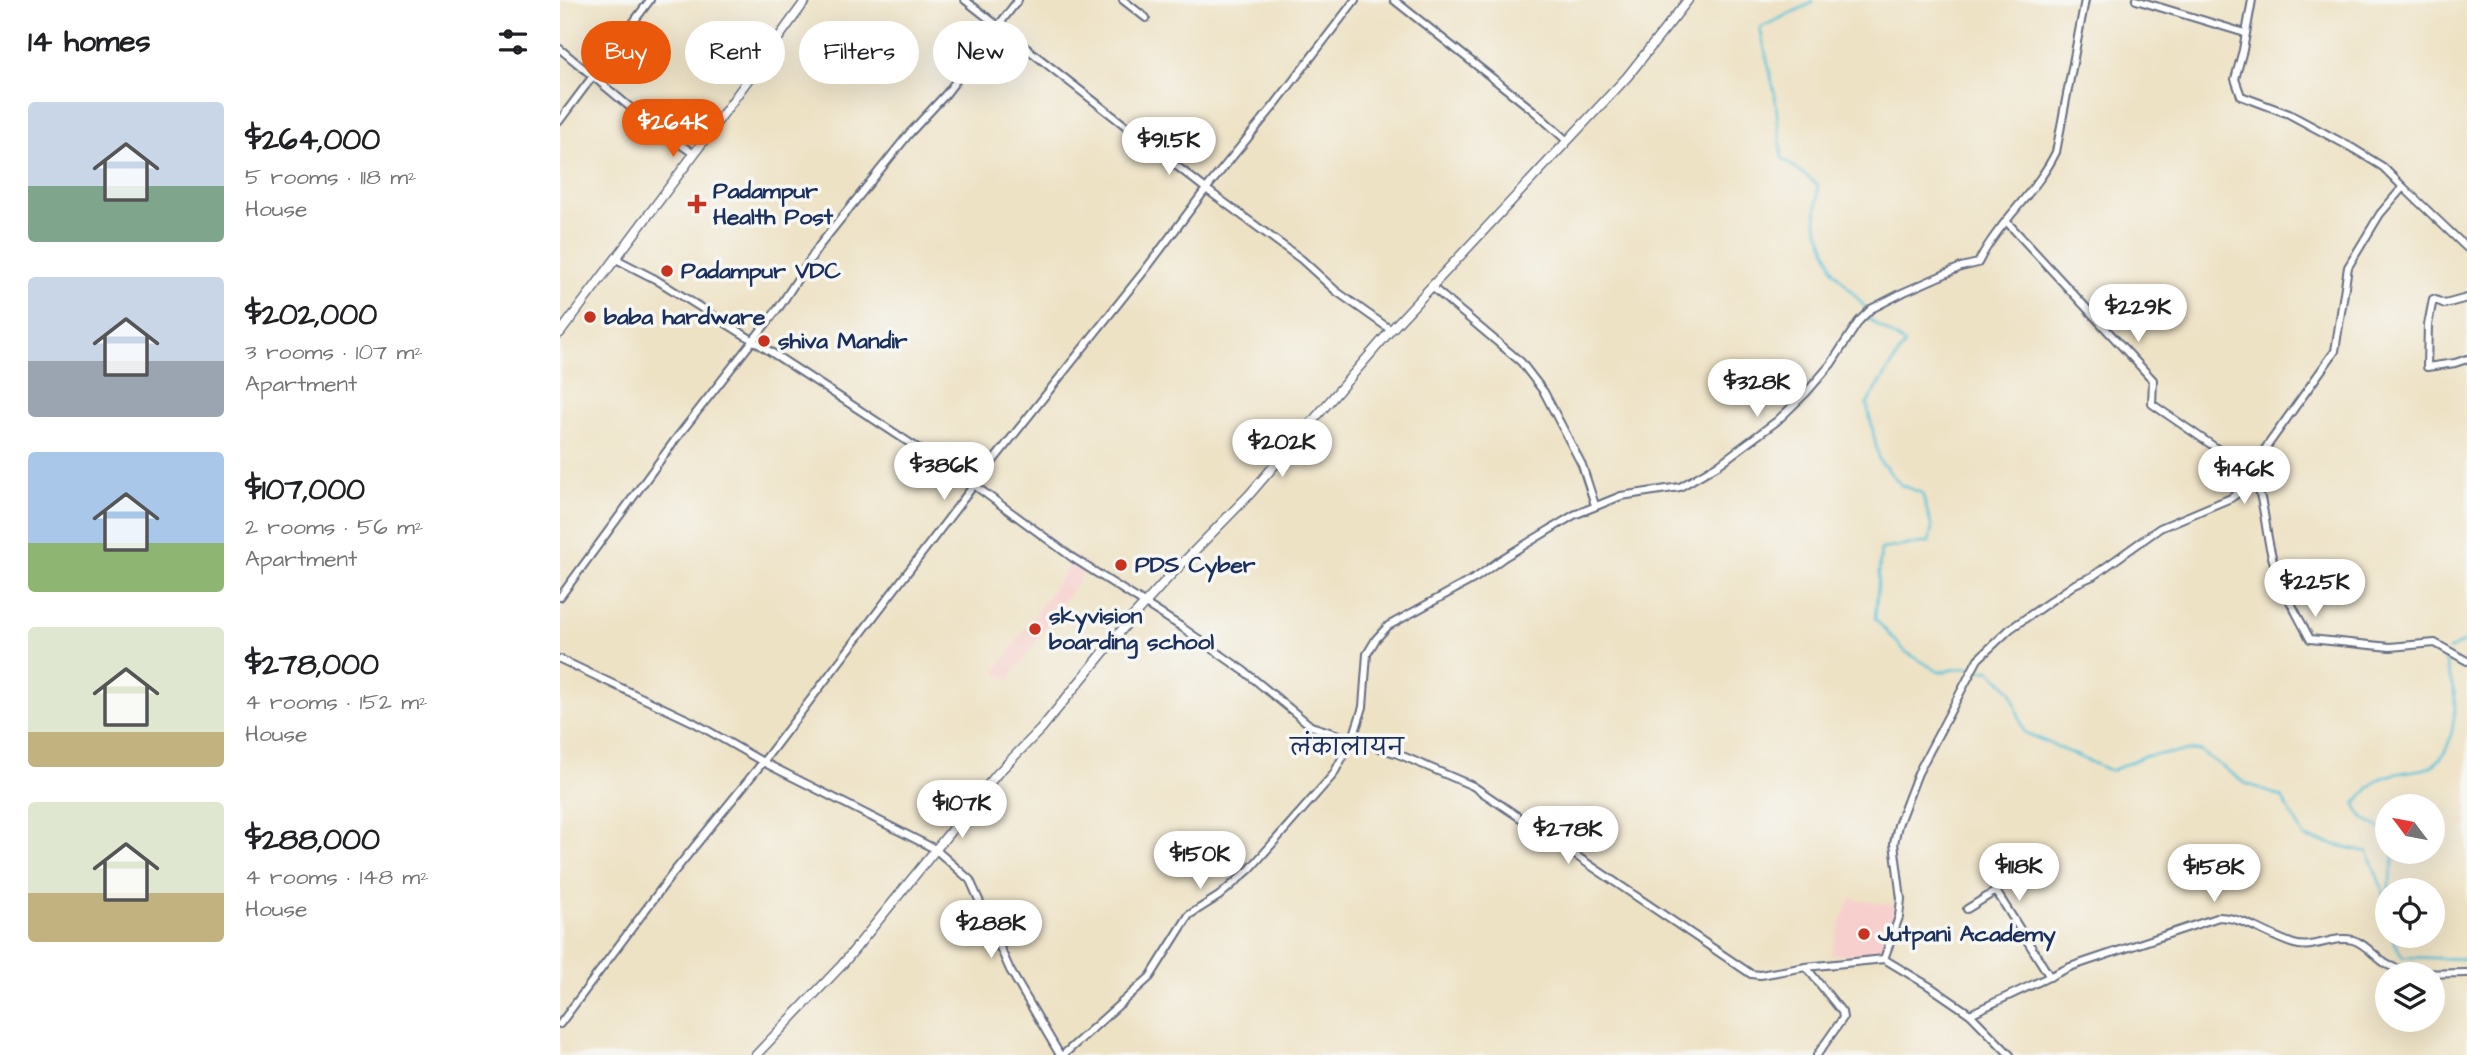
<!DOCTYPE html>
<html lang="en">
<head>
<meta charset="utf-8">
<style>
	:root { --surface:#fff; --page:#f6f6f6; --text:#202124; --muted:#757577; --accent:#ea580c }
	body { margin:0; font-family:"Architects Daughter","Playpen Sans Deva",sans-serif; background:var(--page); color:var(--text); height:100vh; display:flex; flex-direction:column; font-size:26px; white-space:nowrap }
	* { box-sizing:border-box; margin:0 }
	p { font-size:23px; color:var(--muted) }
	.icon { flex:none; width:38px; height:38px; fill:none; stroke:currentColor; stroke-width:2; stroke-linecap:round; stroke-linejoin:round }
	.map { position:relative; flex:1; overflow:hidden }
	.drawer { display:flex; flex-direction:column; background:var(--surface); width:560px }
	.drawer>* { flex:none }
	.guide { position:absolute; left:21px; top:21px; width:665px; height:63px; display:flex; gap:14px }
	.needle { width:46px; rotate:302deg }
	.buttons { position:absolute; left:1815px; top:794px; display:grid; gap:14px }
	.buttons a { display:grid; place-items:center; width:70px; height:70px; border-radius:50%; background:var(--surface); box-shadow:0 7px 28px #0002; font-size:35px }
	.price { position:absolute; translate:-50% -60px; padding:0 16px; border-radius:24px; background:#fff; color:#222; font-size:23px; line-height:46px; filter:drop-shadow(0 2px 4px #0008) }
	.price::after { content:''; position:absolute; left:50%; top:42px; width:21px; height:16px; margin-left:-10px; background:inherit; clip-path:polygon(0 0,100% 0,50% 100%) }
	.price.active { background:var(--accent); color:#fff }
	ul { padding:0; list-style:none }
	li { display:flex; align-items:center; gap:21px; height:175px; padding:0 28px }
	li span { display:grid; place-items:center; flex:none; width:196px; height:140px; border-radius:7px; color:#555 }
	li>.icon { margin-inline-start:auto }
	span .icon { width:84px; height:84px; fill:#fffc; stroke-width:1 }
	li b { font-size:30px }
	h2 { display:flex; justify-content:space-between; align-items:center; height:84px; padding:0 28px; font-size:30px }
	.chip { padding:0 24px; border-radius:32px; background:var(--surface); box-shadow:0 7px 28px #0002; font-size:24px; line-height:63px }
	.chip.active { background:var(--accent); color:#fff }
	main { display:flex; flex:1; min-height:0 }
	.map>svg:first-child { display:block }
	.built { fill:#f7d0ce }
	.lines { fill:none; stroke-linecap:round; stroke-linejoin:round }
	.stream { stroke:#5ac1d8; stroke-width:2.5 }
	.minor-casing { stroke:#656e82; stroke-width:10 }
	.tertiary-casing { stroke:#656e82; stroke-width:11 }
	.minor { stroke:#fff; stroke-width:6 }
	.tertiary { stroke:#fff; stroke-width:8 }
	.poi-dot { fill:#c8321e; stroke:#f6f6f2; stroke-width:2.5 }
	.labels { text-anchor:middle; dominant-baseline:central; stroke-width:7; stroke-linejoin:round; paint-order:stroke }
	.poi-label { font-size:23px; font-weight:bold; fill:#1b2f5e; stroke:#f6f6f2; text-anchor:start }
	.neighbourhood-label { font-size:24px; fill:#1b2f5e; stroke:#f6f6f2 }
</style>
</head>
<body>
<main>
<section class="drawer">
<h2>14 homes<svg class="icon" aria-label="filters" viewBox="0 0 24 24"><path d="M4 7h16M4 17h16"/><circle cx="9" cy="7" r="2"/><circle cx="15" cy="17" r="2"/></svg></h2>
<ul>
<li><span style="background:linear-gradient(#c9d6e8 60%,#7fa58c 0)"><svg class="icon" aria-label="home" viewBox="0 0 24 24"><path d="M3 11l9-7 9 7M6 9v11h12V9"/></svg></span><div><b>$264,000</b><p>5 rooms · 118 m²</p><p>House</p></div></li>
<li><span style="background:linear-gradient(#c9d6e8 60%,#9aa5b1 0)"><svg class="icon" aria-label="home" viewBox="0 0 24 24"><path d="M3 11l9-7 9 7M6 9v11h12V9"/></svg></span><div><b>$202,000</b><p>3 rooms · 107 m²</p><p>Apartment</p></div></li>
<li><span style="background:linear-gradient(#a9c7e8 65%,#8fb573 0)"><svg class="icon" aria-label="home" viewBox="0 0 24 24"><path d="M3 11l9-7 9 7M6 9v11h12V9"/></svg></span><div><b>$107,000</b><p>2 rooms · 56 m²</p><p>Apartment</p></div></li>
<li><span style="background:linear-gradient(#dfe7d0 75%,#c2b280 0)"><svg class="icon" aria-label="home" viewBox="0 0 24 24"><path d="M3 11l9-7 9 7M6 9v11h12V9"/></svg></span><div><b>$278,000</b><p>4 rooms · 152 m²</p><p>House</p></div></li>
<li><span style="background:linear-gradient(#dfe7d0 65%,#c2b280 0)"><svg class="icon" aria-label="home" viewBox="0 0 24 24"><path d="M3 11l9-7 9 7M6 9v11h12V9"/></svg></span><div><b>$288,000</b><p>4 rooms · 148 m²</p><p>House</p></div></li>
</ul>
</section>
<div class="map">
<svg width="1907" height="1055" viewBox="0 0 1907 1055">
	<rect width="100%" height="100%" fill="#f6f6f2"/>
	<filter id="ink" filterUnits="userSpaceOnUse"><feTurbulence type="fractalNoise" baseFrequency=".0143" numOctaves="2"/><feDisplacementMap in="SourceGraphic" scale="14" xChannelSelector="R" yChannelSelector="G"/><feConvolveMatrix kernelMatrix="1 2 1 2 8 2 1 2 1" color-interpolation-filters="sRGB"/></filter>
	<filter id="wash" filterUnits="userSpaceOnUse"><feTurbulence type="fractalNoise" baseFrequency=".00686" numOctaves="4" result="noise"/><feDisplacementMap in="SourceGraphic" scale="28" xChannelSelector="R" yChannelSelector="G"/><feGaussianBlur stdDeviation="1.57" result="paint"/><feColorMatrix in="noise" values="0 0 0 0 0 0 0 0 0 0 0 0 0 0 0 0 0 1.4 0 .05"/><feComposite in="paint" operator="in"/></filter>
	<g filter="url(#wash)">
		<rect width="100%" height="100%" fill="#eee2c5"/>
		<g class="built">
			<polygon points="516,556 529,565 449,680 435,672"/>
			<polygon points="1291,898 1338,906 1336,922 1324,955 1271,955 1280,924"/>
		</g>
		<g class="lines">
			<g class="stream">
				<polyline points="1251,0 1252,3 1200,28 1215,95 1222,158 1258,185 1256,222 1274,271 1305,307"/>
				<polyline points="1309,319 1345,344 1307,404 1319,460 1341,485 1362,493 1372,528 1369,542 1321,549 1315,619 1346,652 1379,672 1410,667"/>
				<polyline points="1889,650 1907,640"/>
				<polyline points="1419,671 1430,670 1451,691 1464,732 1551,771 1584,756 1639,750 1685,783 1722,797 1745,838 1808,852 1822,888 1827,926"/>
				<path d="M 1827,836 C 1817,820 1803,826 1795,804 C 1802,796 1812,782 1822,778 C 1836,772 1850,772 1864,769 C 1891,762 1895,722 1895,699 C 1894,685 1886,671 1885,657"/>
				<polyline points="1828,891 1835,852"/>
				<polyline points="1832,936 1842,957 1907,959"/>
			</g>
		</g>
	</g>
	<g filter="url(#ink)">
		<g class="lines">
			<g class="minor-casing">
				<g id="minor">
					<polyline points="405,0 646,189 741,259 776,291 831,330"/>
					<polyline points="563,0 586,18"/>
					<polyline points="834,0 974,111 1006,140"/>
					<polyline points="1576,0 1685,33"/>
					<polyline points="0,49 83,118 134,154"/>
					<polyline points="0,120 90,0"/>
					<polyline points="1843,187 1907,248"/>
					<polyline points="1446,221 1593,380 1592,404 1694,474"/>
					<polyline points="56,259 95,279 194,341 414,485 513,558 620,626 684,671 751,726 838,754 913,786 1191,974 1200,975 1246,967 1324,959 1369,986 1410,1014 1450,1055"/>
					<polyline points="872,287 961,362 984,392 1022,465 1035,505"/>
					<polyline points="1907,298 1885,304 1873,299 1868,325 1867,367 1895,363 1907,359"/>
					<path d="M 1691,484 L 1698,487 C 1705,510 1705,526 1710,548 C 1716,580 1735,610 1750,639 L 1830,647 L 1875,643 L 1907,661"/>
					<polyline points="0,597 115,440 220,306 259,246 348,135 386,94 458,0"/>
					<polyline points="0,659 133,722 203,762 375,849 410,880 450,970 500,1055"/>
					<polyline points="1407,909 1436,891 1490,977"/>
					<polyline points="1324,959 1339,917 1341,899 1334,843 1338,825 1358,773 1418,659 1450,629 1515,584 1533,576 1600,528 1671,498 1691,484 1705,449 1775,351 1788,267 1820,214 1843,187 1823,167 1794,149 1729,114 1681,96 1675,79 1683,50 1692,0"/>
					<polyline points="1246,967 1282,1012 1283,1018 1257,1055"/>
					<path d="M 1410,1014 L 1510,967 L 1659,917 C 1686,918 1708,936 1734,944 C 1754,950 1773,935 1793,940 C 1807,944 1815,958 1828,965 C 1852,977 1881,973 1907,973"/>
					<polyline points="0,1024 113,873 203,762 414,485 585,270 646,189 713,107 795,0"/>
					<path d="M 503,1055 L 590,977 L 629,915 L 659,896 L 690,869 L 773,775 L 793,738 L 803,707 L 807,654 L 816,639 L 828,626 L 917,577 L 943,558 L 1014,515 L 1061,496 L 1120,487 L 1158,465 L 1217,421 L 1246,393 L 1271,364 L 1299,321 L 1311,309 L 1344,292 L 1401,267 L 1418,263 C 1438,222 1476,193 1496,152 L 1525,0"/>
				</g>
			</g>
			<g class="tertiary-casing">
				<g id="tertiary">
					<polyline points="0,333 134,154 246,0"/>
					<polyline points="196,1055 282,965 437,774 481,729 569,621 607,579 689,495 831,330 1067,77 1128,0"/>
				</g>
			</g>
			<use href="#minor" class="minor"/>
			<use href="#tertiary" class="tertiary"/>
		</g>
	</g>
	<g class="poi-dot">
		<path d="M133.5 193.5h7v7h7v7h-7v7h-7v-7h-7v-7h7z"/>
		<circle cx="107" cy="271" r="7"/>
		<circle cx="30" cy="317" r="7"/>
		<circle cx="204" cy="341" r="7"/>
		<circle cx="561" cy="565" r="7"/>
		<circle cx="475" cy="629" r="7"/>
		<circle cx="1304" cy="934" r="7"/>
	</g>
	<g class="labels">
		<g class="poi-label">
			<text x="153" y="191">Padampur<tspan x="153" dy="26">Health Post</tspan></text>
			<text x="121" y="271">Padampur VDC</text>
			<text x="44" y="317">baba hardware</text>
			<text x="218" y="341">shiva Mandir</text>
			<text x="575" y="565">PDS Cyber</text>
			<text x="489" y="616">skyvision<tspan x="489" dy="26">boarding school</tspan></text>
			<text x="1318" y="934">Jutpani Academy</text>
		</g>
		<g class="neighbourhood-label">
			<text x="787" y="748">लंकालायन</text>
		</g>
	</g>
</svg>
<div class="buttons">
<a><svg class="needle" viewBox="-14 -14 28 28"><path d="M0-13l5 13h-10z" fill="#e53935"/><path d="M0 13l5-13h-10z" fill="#757577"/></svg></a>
<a><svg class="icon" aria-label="locate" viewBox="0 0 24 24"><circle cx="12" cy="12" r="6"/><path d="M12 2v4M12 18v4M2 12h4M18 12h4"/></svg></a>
<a><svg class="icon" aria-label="layers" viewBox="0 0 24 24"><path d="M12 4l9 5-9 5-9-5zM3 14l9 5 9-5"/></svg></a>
</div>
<b class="price active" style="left:113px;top:159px">$264K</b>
<b class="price" style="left:609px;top:177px">$91.5K</b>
<b class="price" style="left:1578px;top:344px">$229K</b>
<b class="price" style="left:1197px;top:419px">$328K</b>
<b class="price" style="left:722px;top:479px">$202K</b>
<b class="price" style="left:384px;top:502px">$386K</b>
<b class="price" style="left:1684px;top:506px">$146K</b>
<b class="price" style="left:1755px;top:619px">$225K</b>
<b class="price" style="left:402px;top:840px">$107K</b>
<b class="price" style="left:1008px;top:866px">$278K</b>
<b class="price" style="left:640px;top:891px">$150K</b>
<b class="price" style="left:1459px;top:903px">$118K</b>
<b class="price" style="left:1654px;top:904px">$158K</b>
<b class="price" style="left:431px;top:960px">$288K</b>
<div class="guide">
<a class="chip active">Buy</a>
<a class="chip">Rent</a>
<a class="chip">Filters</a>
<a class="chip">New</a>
</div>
</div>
</main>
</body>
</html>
